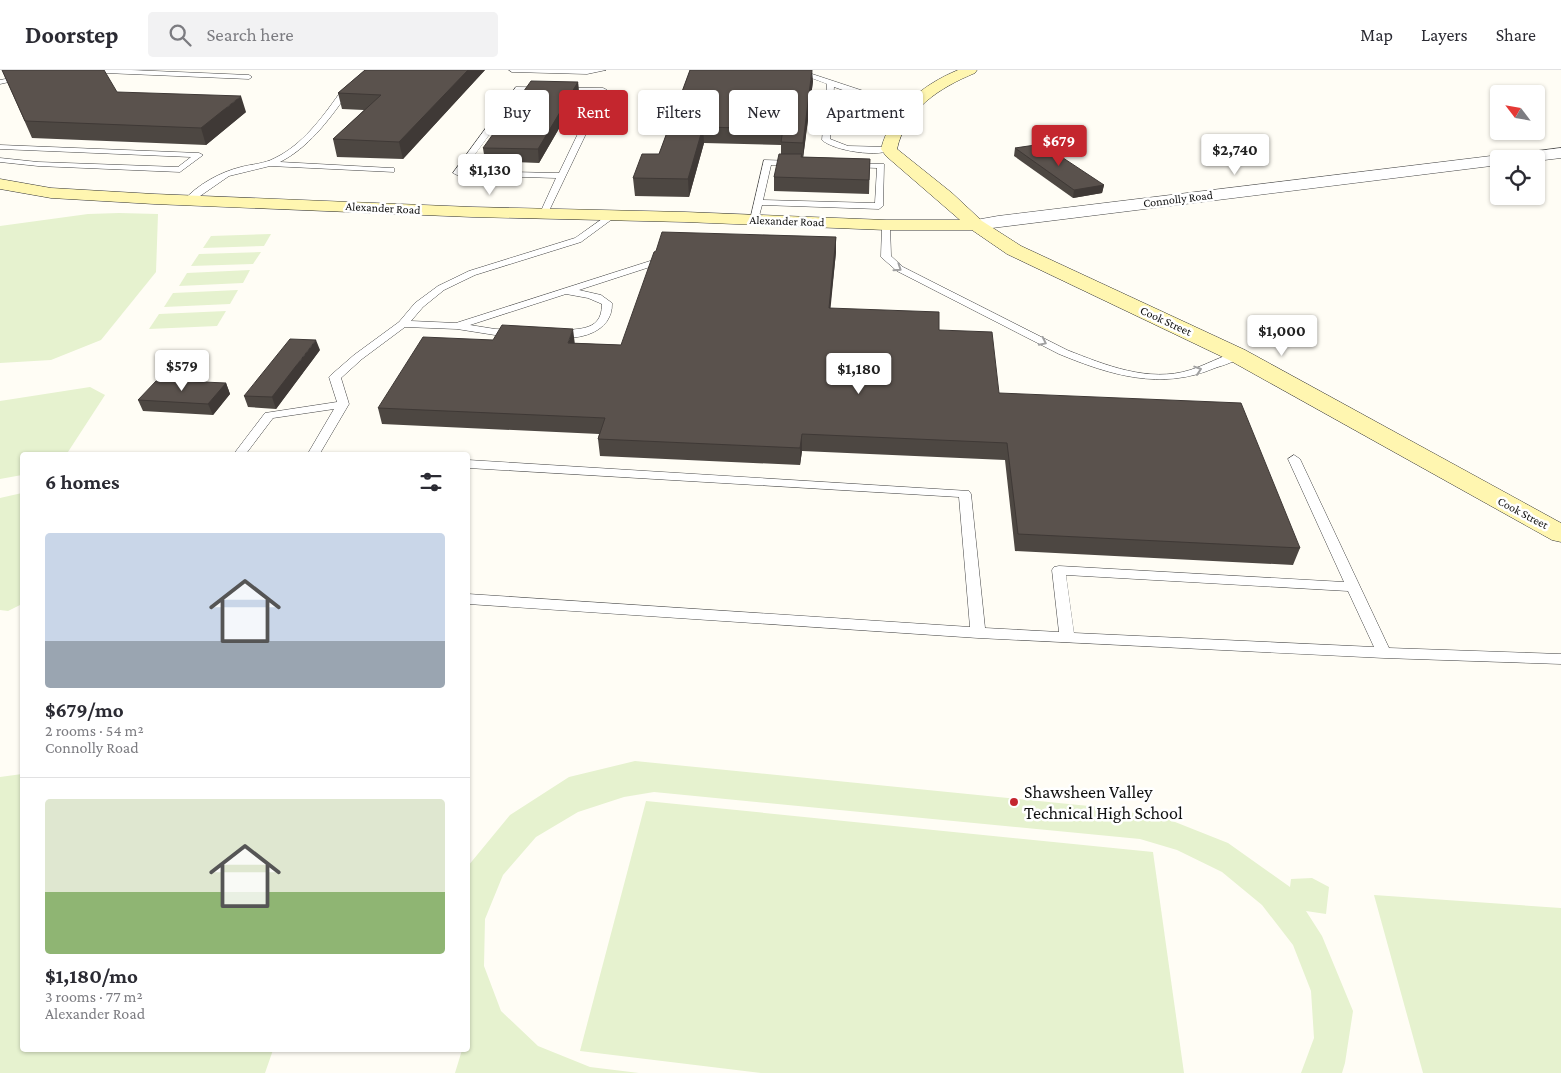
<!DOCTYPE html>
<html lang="en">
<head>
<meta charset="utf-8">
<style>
	:root { --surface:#fff; --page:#f2f2f3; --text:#2b2b33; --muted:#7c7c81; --line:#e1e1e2; --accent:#c4262e }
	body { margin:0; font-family:"Crimson Pro",serif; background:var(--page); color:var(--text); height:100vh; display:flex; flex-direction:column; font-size:19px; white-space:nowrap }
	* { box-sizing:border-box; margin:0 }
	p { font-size:16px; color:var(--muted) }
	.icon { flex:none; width:28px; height:28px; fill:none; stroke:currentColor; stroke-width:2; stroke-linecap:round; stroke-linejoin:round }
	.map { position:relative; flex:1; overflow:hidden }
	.details { position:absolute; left:20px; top:382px; width:450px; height:600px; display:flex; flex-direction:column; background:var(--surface); border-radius:5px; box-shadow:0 1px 4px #0004 }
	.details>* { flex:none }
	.guide { position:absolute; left:485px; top:20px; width:475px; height:45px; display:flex; gap:10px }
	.needle { width:32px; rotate:301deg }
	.tools { position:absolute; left:1490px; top:15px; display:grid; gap:10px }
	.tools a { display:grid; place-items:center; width:55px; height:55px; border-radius:5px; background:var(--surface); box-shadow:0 1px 4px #0004; font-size:25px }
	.price { position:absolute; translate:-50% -42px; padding:0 11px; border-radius:5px; background:#fff; color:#222; font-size:16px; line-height:32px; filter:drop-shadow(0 1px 2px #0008) }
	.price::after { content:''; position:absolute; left:50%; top:30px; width:15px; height:11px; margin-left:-8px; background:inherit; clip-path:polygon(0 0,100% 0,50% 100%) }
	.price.on { background:var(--accent); color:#fff }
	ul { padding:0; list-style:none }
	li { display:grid; align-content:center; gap:10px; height:265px; padding:0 25px }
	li+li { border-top:1px solid var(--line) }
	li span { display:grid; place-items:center; height:155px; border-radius:5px; color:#555 }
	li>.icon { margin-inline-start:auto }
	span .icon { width:90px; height:90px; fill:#fffc; stroke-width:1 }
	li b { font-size:21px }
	h2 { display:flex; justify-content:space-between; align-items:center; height:60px; padding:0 25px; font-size:21px }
	.pill { padding:0 18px; border-radius:5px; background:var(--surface); box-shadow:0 1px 4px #0004; font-size:18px; line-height:45px }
	.pill.on { background:var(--accent); color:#fff }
	header { display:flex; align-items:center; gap:30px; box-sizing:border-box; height:70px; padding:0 25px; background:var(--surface); border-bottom:1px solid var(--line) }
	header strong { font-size:24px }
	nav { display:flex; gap:28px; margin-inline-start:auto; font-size:18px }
	.search { width:350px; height:45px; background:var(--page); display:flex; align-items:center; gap:12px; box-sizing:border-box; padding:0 18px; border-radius:5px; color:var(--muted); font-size:19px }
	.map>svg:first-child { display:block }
	.pitch { fill:#e6f2cf }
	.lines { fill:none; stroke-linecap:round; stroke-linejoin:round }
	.lane-casing { stroke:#444; stroke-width:1 }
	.street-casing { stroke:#444; stroke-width:1 }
	.secondary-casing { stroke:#333; stroke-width:1 }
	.lane { fill:#fff; fill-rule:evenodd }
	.street { fill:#fff; fill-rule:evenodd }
	.secondary { fill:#fff6b0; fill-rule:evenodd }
	.wall { fill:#4d4742 }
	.shaded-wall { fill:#3f3936 }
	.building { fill:#5a524d; stroke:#3f3936 }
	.oneway { stroke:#a0a0a0 }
	.poi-dot { fill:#c4262e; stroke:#fff; stroke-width:2 }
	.labels { text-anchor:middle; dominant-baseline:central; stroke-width:5; stroke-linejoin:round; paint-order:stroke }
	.far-street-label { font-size:12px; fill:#111; stroke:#fff }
	.near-poi-label { font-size:18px; fill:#111; stroke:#fff; text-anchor:start }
</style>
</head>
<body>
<header>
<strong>Doorstep</strong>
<div class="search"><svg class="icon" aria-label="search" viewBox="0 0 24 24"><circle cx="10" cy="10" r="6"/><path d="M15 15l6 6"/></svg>Search here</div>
<nav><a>Map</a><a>Layers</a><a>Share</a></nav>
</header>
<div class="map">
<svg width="1561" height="1003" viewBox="0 0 1561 1003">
	<rect width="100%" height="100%" fill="#fffdf5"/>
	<g class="pitch">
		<polygon points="119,143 158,144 156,202 101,270 51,290 0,293 0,156 88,144"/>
		<polygon points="271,164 264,176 203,178 211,166"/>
		<polygon points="261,182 253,194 191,196 199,184"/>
		<polygon points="250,200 243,213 179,216 187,203"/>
		<polygon points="238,220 230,234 164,237 173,223"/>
		<polygon points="226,241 217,256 149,259 159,244"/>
		<polygon points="90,317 105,325 66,385 22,385 22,405 0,409 0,331"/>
		<polygon points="22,423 22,534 8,541 0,540 0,428"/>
		<polygon points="635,691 1109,738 1170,750 1228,773 1290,817 1291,809 1312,808 1329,817 1326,844 1306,841 1322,866 1353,941 1345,993 1342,1003 1301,1003 1314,968 1311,921 1293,875 1262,835 1222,802 1177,780 1140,769 654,722 624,727 578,742 536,767 503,805 485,849 484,896 501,941 538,976 590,997 639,1003 455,1003 462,980 468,980 468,796 510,745 569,707"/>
		<polygon points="22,704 22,980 273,980 265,1003 0,1003 0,707"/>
		<polygon points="646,731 1153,782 1184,1003 761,1003 580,981"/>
		<polygon points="1374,825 1561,838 1561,1003 1423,1003"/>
	</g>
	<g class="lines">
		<g class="lane-casing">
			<g id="lane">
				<polygon points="28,0 35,0 40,5 0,14 0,10 32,4"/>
				<polygon points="78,0 131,0 249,5 252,7 249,9 81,2"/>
				<polygon points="509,0 606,0 587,4 512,2"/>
				<path d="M 790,0 L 800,0 L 915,38 L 911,40 L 886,35 L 834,17 L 830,69 L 848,76 L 889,77 L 893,79 C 880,88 834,81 822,70 L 827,14 Z"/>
				<path d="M 516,17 L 603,18 L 607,20 L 548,143 L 544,146 L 540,143 L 556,108 L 457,105 L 453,103 ZM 521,21 L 598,22 L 559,103 L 463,101 Z"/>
				<path d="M 339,24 L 346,26 C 328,51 308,78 280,92 L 391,98 L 394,98 L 394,102 L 270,96 L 229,106 L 190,133 L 183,131 C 197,115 220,102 241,97 C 252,94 264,94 275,88 C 302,75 322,48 339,24 Z"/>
				<polygon points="0,75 199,83 203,85 180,102 38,96 0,92 0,88 38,92 178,97 191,87 0,79"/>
				<polygon points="764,90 795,91 799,93 795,95 771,95 763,130 875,133 877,98 851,97 847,95 851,93 884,94 883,136 879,139 762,135 758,150 757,152 751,152 750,150"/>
				<path d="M 612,142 L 615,143 L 615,147 L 581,172 L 475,205 L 444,220 L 423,237 L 411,251 L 456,253 L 650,191 L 656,191 L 656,195 L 579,220 L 601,225 L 612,233 C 613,263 577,272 552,266 L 551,264 L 552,262 C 573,257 602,265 602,234 L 588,228 L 566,224 L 470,255 L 495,259 L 521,260 L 522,262 L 521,264 L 495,265 L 457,259 L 405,257 L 362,289 L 341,308 L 349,334 L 319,385 L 307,385 L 334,339 L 273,348 L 245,385 L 233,385 L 265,343 L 337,332 L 329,307 L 331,305 L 354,285 L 399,252 L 415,233 L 438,216 L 469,201 L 575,168 Z"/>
				<path d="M 886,152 L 890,155 L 891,186 L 903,197 L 1067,280 C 1105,295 1149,313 1190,300 C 1206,295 1221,286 1237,282 L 1242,285 C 1236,292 1224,295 1215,298 C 1161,321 1110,305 1059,284 L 897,201 L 881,187 L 882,155 Z"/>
				<path d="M 1294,385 L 1300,389 L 1389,578 L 1561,584 L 1561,594 L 1384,588 L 978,568 L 468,534 L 468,524 L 970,557 L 959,427 L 468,398 L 468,390 L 969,421 L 971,424 L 985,558 L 1059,562 L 1052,500 L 1054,497 L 1059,496 L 1344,512 L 1288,389 ZM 1066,505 L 1348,521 L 1374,577 L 1074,563 Z"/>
			</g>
		</g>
		<g class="street-casing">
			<polygon id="street" points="1561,78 1561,88 1536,91 1536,89 1499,89 1499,95 976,160 970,159 967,155 970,151 998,146 1499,85 1506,88 1513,84"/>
		</g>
		<g class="secondary-casing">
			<path id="secondary" d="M 958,0 L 977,0 L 975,3 C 939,18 906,39 897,79 L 952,123 L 982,151 L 1021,176 L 1245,280 L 1561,453 L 1561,472 L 1552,470 L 1229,290 L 1007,184 L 972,160 L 886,160 L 685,152 L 472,147 L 154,134 L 51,128 L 0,119 L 0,109 L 51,118 L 154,124 L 472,137 L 685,142 L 886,150 L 960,150 L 886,86 L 881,79 C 891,40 922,15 958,0 Z"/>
		</g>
		<use href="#lane" class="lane"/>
		<use href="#street" class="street"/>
		<use href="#secondary" class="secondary"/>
	</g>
	<g class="wall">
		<polygon points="2,0 117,22 246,42 206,75 32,68"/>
		<polygon points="365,0 485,0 403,89 337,87 333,69 364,40 342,39 338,23"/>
		<polygon points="690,0 813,11 803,87 870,89 869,124 774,121 774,107 781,84 781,75 704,73 689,127 635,126 633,108 659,84"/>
		<polygon points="578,12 579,24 539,93 485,91 483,78"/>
		<polygon points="1015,78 1104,115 1102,123 1073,128 1014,86"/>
		<polygon points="836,167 836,182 830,238 939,260 999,323 1300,478 1293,495 1015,481 1005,390 802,381 800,395 600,386 598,369 599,364 382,354 378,338 493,270 621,275"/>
		<polygon points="320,280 276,339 248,337 244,326"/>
		<polygon points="226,313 230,324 213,345 143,341 138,330"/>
	</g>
	<g class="shaded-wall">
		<polygon points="468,0 485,0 403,89 399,72"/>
		<polygon points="812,0 813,11 803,89 803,73"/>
		<polygon points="578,12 579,24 539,93 538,79"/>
		<polygon points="241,26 246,42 206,75 201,58"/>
		<polygon points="703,57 704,73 689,127 688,109"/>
		<polygon points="1104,115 1102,123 1073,128 1074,120"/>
		<polygon points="836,167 836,182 829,254 829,238"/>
		<polygon points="573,259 575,275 568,273"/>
		<polygon points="316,270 320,280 276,339 272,327"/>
		<polygon points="226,313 230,324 213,345 208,334"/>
		<polygon points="802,364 802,381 800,395 800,378"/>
	</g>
	<g class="building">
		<polygon points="2,0 104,0 117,22 241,26 201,58 25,51"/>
		<polygon points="365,0 468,0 399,72 333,69 381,25 338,23"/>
		<polygon points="690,0 812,0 803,73 781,72 783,59 703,57 688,109 633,108 642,84 659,84"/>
		<polygon points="531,11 578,12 538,79 483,78"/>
		<polygon points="1042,74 1104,115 1074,120 1015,78"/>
		<polygon points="779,84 802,84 801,87 870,89 869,110 774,107"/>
		<polygon points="662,162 836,167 829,238 939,242 939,260 992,262 999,323 1241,333 1300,478 1018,464 1007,373 802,364 800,378 598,369 605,348 378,338 423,267 493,270 502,255 573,259 568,273 621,275 654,182 656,181"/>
		<polygon points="290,269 316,270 272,327 244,326"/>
		<polygon points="157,310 226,313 208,334 138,330"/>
	</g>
	<defs><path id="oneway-chevron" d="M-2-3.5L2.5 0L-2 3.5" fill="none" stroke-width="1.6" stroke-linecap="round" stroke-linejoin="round" transform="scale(1.25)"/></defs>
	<g class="oneway">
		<use href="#oneway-chevron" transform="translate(898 198) rotate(34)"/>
		<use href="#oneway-chevron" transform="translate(1043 272) rotate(26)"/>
		<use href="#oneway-chevron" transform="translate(1198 300) rotate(-18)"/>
	</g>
	<circle class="poi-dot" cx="1014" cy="732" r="5"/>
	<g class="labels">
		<g class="far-street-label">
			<text transform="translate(1178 129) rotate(-7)">Connolly Road</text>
			<text transform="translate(383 138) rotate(3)">Alexander Road</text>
			<text transform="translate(787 151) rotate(2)">Alexander Road</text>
			<text transform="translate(1166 251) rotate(25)">Cook Street</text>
			<text transform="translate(1523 443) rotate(28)">Cook Street</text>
		</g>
		<g class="near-poi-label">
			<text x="1024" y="722">Shawsheen Valley<tspan x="1024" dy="21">Technical High School</tspan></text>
		</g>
	</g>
</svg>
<div class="tools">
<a><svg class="needle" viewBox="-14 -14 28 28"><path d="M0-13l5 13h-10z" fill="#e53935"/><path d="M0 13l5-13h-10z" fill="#7c7c81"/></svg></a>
<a><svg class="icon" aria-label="locate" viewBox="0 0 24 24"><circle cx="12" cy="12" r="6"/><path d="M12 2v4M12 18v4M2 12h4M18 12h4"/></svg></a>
</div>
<b class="price on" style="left:1059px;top:97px">$679</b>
<b class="price" style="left:1235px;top:106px">$2,740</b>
<b class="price" style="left:490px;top:126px">$1,130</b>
<b class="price" style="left:1282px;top:287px">$1,000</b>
<b class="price" style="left:182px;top:322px">$579</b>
<b class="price" style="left:859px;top:325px">$1,180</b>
<div class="guide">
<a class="pill">Buy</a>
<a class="pill on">Rent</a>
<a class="pill">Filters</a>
<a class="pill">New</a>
<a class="pill">Apartment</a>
</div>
<section class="details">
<h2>6 homes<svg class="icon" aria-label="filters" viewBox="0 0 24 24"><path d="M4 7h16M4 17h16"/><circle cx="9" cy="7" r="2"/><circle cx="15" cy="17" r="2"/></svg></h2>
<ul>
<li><span style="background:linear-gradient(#c9d6e8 70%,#9aa5b1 0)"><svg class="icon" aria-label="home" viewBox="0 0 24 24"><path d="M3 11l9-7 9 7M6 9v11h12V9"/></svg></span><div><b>$679/mo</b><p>2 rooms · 54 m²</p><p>Connolly Road</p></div></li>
<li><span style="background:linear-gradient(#dfe7d0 60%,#8fb573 0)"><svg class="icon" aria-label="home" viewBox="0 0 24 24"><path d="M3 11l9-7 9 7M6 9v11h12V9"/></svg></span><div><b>$1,180/mo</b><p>3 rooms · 77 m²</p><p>Alexander Road</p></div></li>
</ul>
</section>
</div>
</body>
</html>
